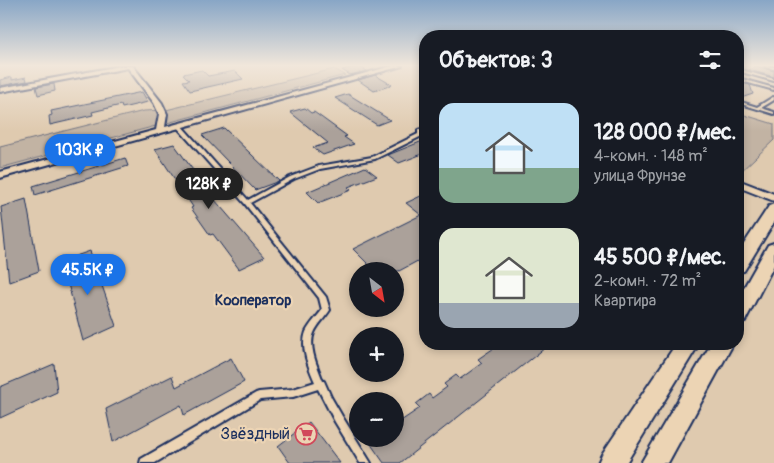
<!DOCTYPE html>
<html lang="ru">
<head>
<meta charset="utf-8">
<style>
	:root { --surface:#171b24; --page:#242831; --text:#f1f3f6; --muted:#9ea1a6; --accent:#1a73e8 }
	body { margin:0; font-family:Pangolin,sans-serif; background:var(--page); color:var(--text); height:100vh; display:flex; flex-direction:column; font-size:19px; white-space:nowrap }
	* { box-sizing:border-box; margin:0 }
	p { font-size:16px; color:var(--muted) }
	.icon { flex:none; width:28px; height:28px; fill:none; stroke:currentColor; stroke-width:2; stroke-linecap:round; stroke-linejoin:round }
	.map { position:relative; flex:1; overflow:hidden }
	.sheet { position:absolute; left:419px; top:30px; width:325px; height:320px; display:flex; flex-direction:column; background:var(--surface); border-radius:20px; box-shadow:0 2px 8px #0003 }
	.sheet>* { flex:none }
	.needle { width:32px; rotate:149deg }
	.buttons { position:absolute; left:349px; top:262px; display:grid; gap:10px }
	.buttons a { display:grid; place-items:center; width:55px; height:55px; border-radius:50%; background:var(--surface); box-shadow:0 2px 8px #0003; font-size:25px }
	.price { position:absolute; translate:-50% -42px; padding:0 11px; border-radius:18px; background:var(--accent); color:#fff; font-size:16px; line-height:32px; filter:drop-shadow(0 1px 2px #0008) }
	.price::after { content:''; position:absolute; left:50%; top:30px; width:15px; height:11px; margin-left:-8px; background:inherit; clip-path:polygon(0 0,100% 0,50% 100%) }
	.price.selected { background:#222; color:#fff }
	ul { padding:0; list-style:none }
	li { display:flex; align-items:center; gap:15px; height:125px; padding:0 20px }
	li span { display:grid; place-items:center; flex:none; width:140px; height:100px; border-radius:15px; color:#555 }
	li>.icon { margin-inline-start:auto }
	span .icon { width:60px; height:60px; fill:#fffc; stroke-width:1 }
	li b { font-size:21px }
	h2 { display:flex; justify-content:space-between; align-items:center; height:60px; padding:0 20px; font-size:21px }
	.map>svg:first-child { display:block }
	.green { fill:#c2b3a3; stroke:#6e7180 }
	.building { fill:#aba19a; stroke:#1b2f5e }
	.lines { fill:none; stroke-linecap:round; stroke-linejoin:round }
	.service-casing { stroke:#1b2f5e; stroke-width:4 }
	.minor-casing { stroke:#1b2f5e; stroke-width:4 }
	.tertiary-casing { stroke:#1b2f5e; stroke-width:4 }
	.service { fill:#ecd4b4; fill-rule:evenodd }
	.minor { fill:#ecd4b4; fill-rule:evenodd }
	.tertiary { fill:#ecd4b4; fill-rule:evenodd }
	.labels { text-anchor:middle; dominant-baseline:central; stroke-width:4.5; stroke-linejoin:round; paint-order:stroke }
	.neighbourhood-label { font-size:15px; font-weight:bold; fill:#1b2f5e; stroke:#ecd4b4 }
	.near-poi-label { font-size:16px; fill:#1b2f5e; stroke:#ecd4b4; text-anchor:end }
</style>
</head>
<body>
<div class="map">
<svg width="774" height="463" viewBox="0 0 774 463">
	<rect width="100%" height="100%" fill="#dfcaaf"/>
	<filter id="ink" filterUnits="userSpaceOnUse"><feTurbulence type="fractalNoise" baseFrequency=".02" numOctaves="2"/><feDisplacementMap in="SourceGraphic" scale="10" xChannelSelector="R" yChannelSelector="G"/><feConvolveMatrix kernelMatrix="1 2 1 2 8 2 1 2 1" color-interpolation-filters="sRGB"/></filter>
	<g filter="url(#ink)">
		<g class="green">
			<polygon points="334,69 345,75 0,168 0,147 144,111 166,110"/>
			<polygon points="738,113 774,124 774,140 738,174"/>
		</g>
		<g class="building">
			<polygon points="359,66 367,71 350,75 342,70"/>
			<polygon points="756,66 774,71 774,77 749,70"/>
			<polygon points="202,70 208,76 235,71 243,79 190,91 183,81 189,80 183,74"/>
			<polygon points="375,75 392,85 374,91 358,80"/>
			<polygon points="12,77 12,80 26,77 27,81 0,86 0,80"/>
			<polygon points="738,82 750,85 753,94 738,99"/>
			<polygon points="54,84 55,91 38,95 36,87"/>
			<polygon points="142,92 148,102 122,108 121,105 92,112 93,115 50,125 49,116 52,115 51,111"/>
			<polygon points="348,94 390,120 377,125 335,98"/>
			<polygon points="305,108 311,113 314,112 347,136 344,137 354,144 323,155 313,148 328,143 290,112"/>
			<polygon points="224,128 279,181 255,190 202,135"/>
			<polygon points="425,140 425,153 399,163 388,155"/>
			<polygon points="174,144 214,199 264,257 239,269 213,234 210,235 191,208 193,207 155,149"/>
			<polygon points="125,158 128,166 35,195 33,186"/>
			<polygon points="365,167 377,176 348,187 351,190 318,203 307,192"/>
			<polygon points="425,194 425,257 399,271 375,271 353,249 421,215 406,203"/>
			<polygon points="26,199 39,271 9,282 1,207"/>
			<polygon points="90,251 116,326 83,341 62,261"/>
			<polygon points="500,344 550,344 400,463 384,463 370,443 376,439 395,439 395,425 420,408 416,404 429,394 432,398 447,387 444,384 456,375 460,379 482,363 478,359"/>
			<polygon points="231,358 244,382 184,415 181,405 113,442 106,409 172,376 176,387"/>
			<polygon points="54,364 57,392 0,418 0,387"/>
			<polygon points="309,422 340,463 290,463 278,446"/>
		</g>
		<g class="lines">
			<g class="service-casing">
				<g id="service">
					<polygon points="765,66 774,67 774,69 766,67"/>
					<polygon points="738,69 774,79 774,81 738,71"/>
					<polygon points="738,78 774,88 774,90 738,80"/>
					<polygon points="773,97 774,97 774,100 761,108 774,112 774,114 738,103 738,101 757,107"/>
					<path d="M 176,124 L 180,124 L 248,200 L 290,177 L 319,166 L 372,157 L 418,134 L 418,130 L 425,128 L 425,131 L 422,132 L 422,136 L 375,159 L 320,169 L 294,179 L 250,203 L 326,297 L 330,310 C 325,318 317,325 314,333 C 308,347 318,368 323,381 L 324,381 L 331,397 L 342,416 L 371,463 L 360,463 L 335,422 L 318,389 L 293,397 L 260,400 L 155,463 L 140,463 L 141,459 L 256,393 L 259,392 L 293,389 L 315,382 C 309,368 300,348 306,332 C 310,324 317,317 322,310 L 319,298 L 245,204 L 176,126 Z"/>
				</g>
			</g>
			<g class="minor-casing">
				<g id="minor">
					<polygon points="120,66 133,66 162,103 167,114 165,127 392,66 402,66 0,178 0,172 156,130 159,114 154,103 128,68 0,92 0,88"/>
					<polygon points="738,180 774,194 774,201 738,187"/>
				</g>
			</g>
			<g class="tertiary-casing">
				<g id="tertiary">
					<polygon points="774,204 774,222 744,271 738,272 738,253 769,206"/>
					<polygon points="774,243 774,265 745,321 738,323 738,298 768,245"/>
					<polygon points="676,344 699,344 626,463 598,463 602,454"/>
					<polygon points="711,344 733,344 668,463 641,463"/>
				</g>
			</g>
			<use href="#service" class="service"/>
			<use href="#minor" class="minor"/>
			<use href="#tertiary" class="tertiary"/>
		</g>
	</g>
	<linearGradient id="sky" x2="0" y2="1"><stop stop-color="#88a6c6"/><stop offset="0.5" stop-color="#f1e7db"/><stop offset="1" stop-color="#f1e7db" stop-opacity="0"/></linearGradient>
	<rect width="774" height="131" fill="url(#sky)"/>
	<defs>
		<g id="supermarket-ring" transform="scale(1.125)"><circle r="9.5" fill="#ecd4b4" stroke="#d1495b" stroke-width="1.5"/><path d="M-6-5.5h2.5l.6 2H6L4.5 2H-2.5L-4.4-4H-6ZM-1.5 3.2a1.3 1.3 0 1 0 .1 0ZM3 3.2a1.3 1.3 0 1 0 .1 0Z" fill="#d1495b"/></g>
	</defs>
	<g fill-rule="evenodd">
		<use href="#supermarket-ring" x="306" y="434"/>
	</g>
	<g class="labels">
		<g class="neighbourhood-label">
			<text x="253" y="300">Кооператор</text>
		</g>
		<g class="near-poi-label">
			<text x="290" y="434">Звёздный</text>
		</g>
	</g>
</svg>
<div class="buttons">
<a><svg class="needle" viewBox="-14 -14 28 28"><path d="M0-13l5 13h-10z" fill="#e53935"/><path d="M0 13l5-13h-10z" fill="#9ea1a6"/></svg></a>
<a>+</a>
<a>−</a>
</div>
<b class="price" style="left:80px;top:176px">103K ₽</b>
<b class="price selected" style="left:209px;top:210px">128K ₽</b>
<b class="price" style="left:88px;top:296px">45.5K ₽</b>
<section class="sheet">
<h2>Объектов: 3<svg class="icon" aria-label="filters" viewBox="0 0 24 24"><path d="M4 7h16M4 17h16"/><circle cx="9" cy="7" r="2"/><circle cx="15" cy="17" r="2"/></svg></h2>
<ul>
<li><span style="background:linear-gradient(#bfe0f5 65%,#7fa58c 0)"><svg class="icon" aria-label="home" viewBox="0 0 24 24"><path d="M3 11l9-7 9 7M6 9v11h12V9"/></svg></span><div><b>128 000 ₽/мес.</b><p>4-комн. · 148 m²</p><p>улица Фрунзе</p></div></li>
<li><span style="background:linear-gradient(#dfe7d0 75%,#9aa5b1 0)"><svg class="icon" aria-label="home" viewBox="0 0 24 24"><path d="M3 11l9-7 9 7M6 9v11h12V9"/></svg></span><div><b>45 500 ₽/мес.</b><p>2-комн. · 72 m²</p><p>Квартира</p></div></li>
</ul>
</section>
</div>
</body>
</html>
